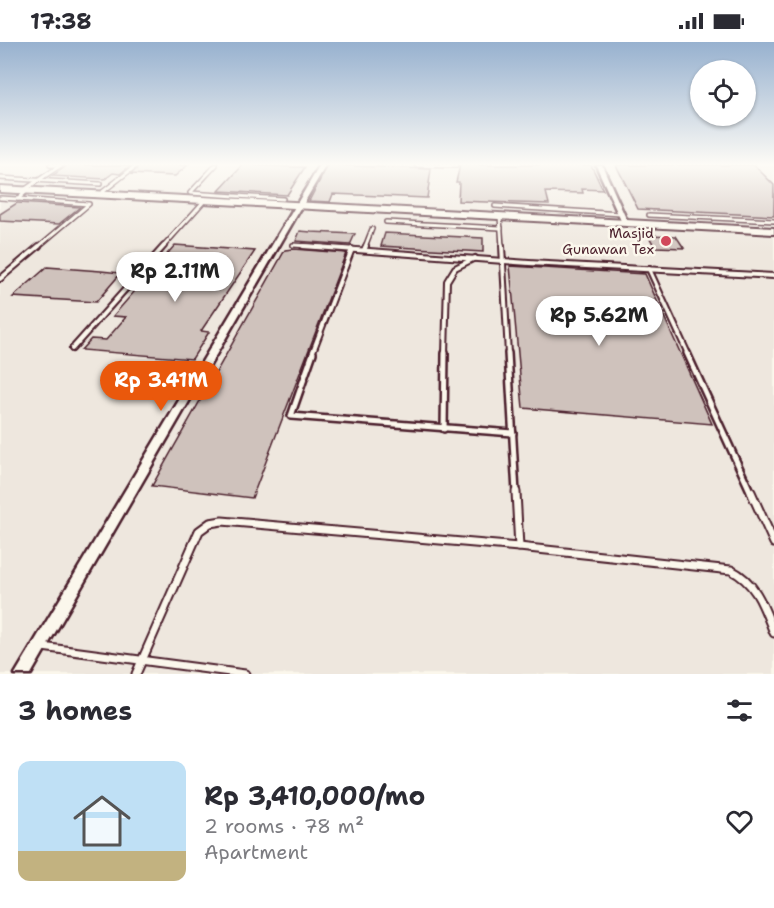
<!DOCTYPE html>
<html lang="en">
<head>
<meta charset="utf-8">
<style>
	:root { --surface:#fff; --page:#f7f7f7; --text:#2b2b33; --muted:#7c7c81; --accent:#ea580c }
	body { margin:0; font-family:"Shantell Sans",sans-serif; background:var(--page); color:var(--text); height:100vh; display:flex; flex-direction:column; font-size:22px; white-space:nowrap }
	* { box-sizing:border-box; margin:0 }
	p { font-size:20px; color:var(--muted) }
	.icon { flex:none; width:33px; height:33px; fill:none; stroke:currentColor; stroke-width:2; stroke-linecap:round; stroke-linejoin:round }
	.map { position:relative; height:632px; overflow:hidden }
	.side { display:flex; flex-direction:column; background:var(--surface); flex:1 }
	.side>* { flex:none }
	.buttons { position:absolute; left:690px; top:18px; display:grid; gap:12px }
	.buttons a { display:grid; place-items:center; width:66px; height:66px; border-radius:50%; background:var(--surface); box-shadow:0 2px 4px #0004; font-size:30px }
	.price { position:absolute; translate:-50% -51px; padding:0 14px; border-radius:21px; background:#fff; color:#222; font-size:20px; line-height:39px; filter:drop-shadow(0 2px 3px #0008) }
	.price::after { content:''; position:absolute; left:50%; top:36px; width:18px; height:14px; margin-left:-9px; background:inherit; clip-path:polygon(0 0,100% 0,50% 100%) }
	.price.active { background:var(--accent); color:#fff }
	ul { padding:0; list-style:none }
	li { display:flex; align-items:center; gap:18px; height:150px; padding:0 18px }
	li span { display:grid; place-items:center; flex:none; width:168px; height:120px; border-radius:12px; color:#555 }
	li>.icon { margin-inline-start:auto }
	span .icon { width:72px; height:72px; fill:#fffc; stroke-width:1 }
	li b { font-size:26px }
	h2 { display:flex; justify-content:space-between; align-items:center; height:72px; padding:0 18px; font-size:26px }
	.status { display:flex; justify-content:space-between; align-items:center; height:42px; padding:0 30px; background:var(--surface); direction:ltr }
	.status svg { height:16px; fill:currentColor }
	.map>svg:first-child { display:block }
	.built { fill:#eee7de }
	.building { fill:#cfc2bc; stroke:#4a1f2b; stroke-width:1.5 }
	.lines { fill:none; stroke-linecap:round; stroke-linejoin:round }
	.lane-far3-casing { stroke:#4a1f2b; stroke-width:6 }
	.lane-far2-casing { stroke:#4a1f2b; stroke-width:8 }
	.lane-far1-casing { stroke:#4a1f2b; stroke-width:10 }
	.lane-casing { stroke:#4a1f2b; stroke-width:11 }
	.street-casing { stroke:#4a1f2b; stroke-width:5 }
	.secondary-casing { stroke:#4a1f2b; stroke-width:4 }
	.lane-far3 { stroke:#fbf7ec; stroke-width:3 }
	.lane-far2 { stroke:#fbf7ec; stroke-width:4 }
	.lane-far1 { stroke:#fbf7ec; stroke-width:5 }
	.lane { stroke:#fbf7ec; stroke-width:7 }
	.street { fill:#fbf7ec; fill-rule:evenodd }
	.secondary { fill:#fbf7ec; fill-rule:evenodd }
	.poi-dot { fill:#d1495b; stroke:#fbf7ec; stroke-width:2 }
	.labels { text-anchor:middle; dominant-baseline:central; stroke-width:5; stroke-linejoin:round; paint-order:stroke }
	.far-poi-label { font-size:14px; fill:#4a1f2b; stroke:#fbf7ec; text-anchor:end }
</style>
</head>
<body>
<div class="status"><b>17:38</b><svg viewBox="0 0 49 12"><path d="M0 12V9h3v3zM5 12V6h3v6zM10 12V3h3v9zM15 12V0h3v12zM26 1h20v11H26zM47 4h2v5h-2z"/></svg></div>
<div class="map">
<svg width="774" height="632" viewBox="0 0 774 632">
	<rect width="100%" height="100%" fill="#fbf7ec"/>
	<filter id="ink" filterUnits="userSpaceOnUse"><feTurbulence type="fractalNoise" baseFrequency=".0167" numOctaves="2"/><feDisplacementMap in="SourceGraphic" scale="12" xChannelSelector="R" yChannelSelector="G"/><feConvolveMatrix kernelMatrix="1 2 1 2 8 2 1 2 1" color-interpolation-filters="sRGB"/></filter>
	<g filter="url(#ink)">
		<rect class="built" x="0" y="123" width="774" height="509"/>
		<g class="building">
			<polygon points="68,123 131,123 120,132 113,131 105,137 52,134"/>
			<polygon points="141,123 188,123 175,134 131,132"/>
			<polygon points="243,123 294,125 305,125 287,153 219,149"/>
			<polygon points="328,123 431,127 427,156 333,152 330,160 309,159"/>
			<polygon points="460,123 591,123 603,148 582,147 583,151 546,150 549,162 458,159 459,140 456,140"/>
			<polygon points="616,123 754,123 774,143 774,174 638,167"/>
			<polygon points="17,161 18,161 80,165 59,182 0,179 0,172"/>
			<polygon points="300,189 311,190 355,192 350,203 296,199"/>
			<polygon points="385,191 483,196 483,210 381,204"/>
			<polygon points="648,193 676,194 684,206 655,205"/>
			<polygon points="175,203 255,209 201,289 209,290 192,317 81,308 91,297 106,298 126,275 113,274"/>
			<polygon points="293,207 346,211 252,456 152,444 285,208"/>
			<polygon points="510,224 645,232 712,382 523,366"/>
			<polygon points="47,225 101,229 121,231 96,260 13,255"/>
		</g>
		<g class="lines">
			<g class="lane-far3-casing">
				<g id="lane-far3">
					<polyline points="50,123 61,123"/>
					<polyline points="216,123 190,151 283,157"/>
					<polyline points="417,123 456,124"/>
					<polyline points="0,136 100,142"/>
					<polyline points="24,148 61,123"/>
					<polyline points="100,152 137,123"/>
					<polyline points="0,156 18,157 28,148"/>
					<polyline points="18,157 89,162 38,205"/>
					<polyline points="495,164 621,172"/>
					<polyline points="649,173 774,179"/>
					<polyline points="500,174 502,205"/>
					<polyline points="386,180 501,186"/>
					<polyline points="293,203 323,205"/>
					<polyline points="163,205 205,158"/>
					<polyline points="365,205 372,187"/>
				</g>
			</g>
			<g class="lane-far2-casing">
				<g id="lane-far2">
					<polyline points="303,204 529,221 774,234"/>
					<polyline points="502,204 508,312"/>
					<polyline points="364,208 366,204"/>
					<polyline points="649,227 688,312"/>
					<polyline points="0,237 39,204"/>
					<polyline points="72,307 164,204"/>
					<polyline points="312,312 352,207"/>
					<polyline points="445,312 447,239 455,226 475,216"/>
				</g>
			</g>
			<g class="lane-far1-casing">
				<g id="lane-far1">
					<polyline points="313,311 291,374 513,391"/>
					<polyline points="508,311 516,451"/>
					<polyline points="687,311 751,451"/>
					<polyline points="444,387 445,311"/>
				</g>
			</g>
			<g class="lane-casing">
				<g id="lane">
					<polyline points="516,450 519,505"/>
					<polyline points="751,450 774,501"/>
					<polyline points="42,605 245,632"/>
					<path d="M 136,632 L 199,489 L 210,481 L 222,479 L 519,505 L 731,528 C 757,541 764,566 774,591"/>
				</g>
			</g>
			<g class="street-casing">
				<g id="street">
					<polygon points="320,123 326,123 31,632 15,632"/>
					<polygon points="596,123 602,123 628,181 627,182 622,181"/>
				</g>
			</g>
			<g class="secondary-casing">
				<polygon id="secondary" points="0,144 774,186 774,192 0,150"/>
			</g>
			<use href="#lane-far3" class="lane-far3"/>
			<use href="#lane-far2" class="lane-far2"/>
			<use href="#lane-far1" class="lane-far1"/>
			<use href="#lane" class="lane"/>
			<use href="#street" class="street"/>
			<use href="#secondary" class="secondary"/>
		</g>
	</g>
	<linearGradient id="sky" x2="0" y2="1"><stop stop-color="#97b1cf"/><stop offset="0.58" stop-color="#fdfbf6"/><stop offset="1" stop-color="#fdfbf6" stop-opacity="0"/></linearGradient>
	<rect width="774" height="211" fill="url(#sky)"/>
	<circle class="poi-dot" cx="666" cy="199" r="6"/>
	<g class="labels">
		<g class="far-poi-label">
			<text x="654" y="191">Masjid<tspan x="654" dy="16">Gunawan Tex</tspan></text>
		</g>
	</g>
</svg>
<div class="buttons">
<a><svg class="icon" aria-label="locate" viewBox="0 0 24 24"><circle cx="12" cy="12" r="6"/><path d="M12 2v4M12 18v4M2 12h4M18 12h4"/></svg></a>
</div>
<b class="price" style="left:175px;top:261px">Rp 2.11M</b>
<b class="price" style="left:599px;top:305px">Rp 5.62M</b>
<b class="price active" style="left:161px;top:370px">Rp 3.41M</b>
</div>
<section class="side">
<h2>3 homes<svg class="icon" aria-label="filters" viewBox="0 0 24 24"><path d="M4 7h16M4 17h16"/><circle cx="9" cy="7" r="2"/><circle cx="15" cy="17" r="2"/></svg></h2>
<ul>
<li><span style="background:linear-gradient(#bfe0f5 75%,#c2b280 0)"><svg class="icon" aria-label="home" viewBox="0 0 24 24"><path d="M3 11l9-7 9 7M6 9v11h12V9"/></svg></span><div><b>Rp 3,410,000/mo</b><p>2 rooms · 78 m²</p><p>Apartment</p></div><svg class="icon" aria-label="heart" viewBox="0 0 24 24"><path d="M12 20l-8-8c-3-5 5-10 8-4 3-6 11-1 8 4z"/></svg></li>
</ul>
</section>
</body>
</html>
